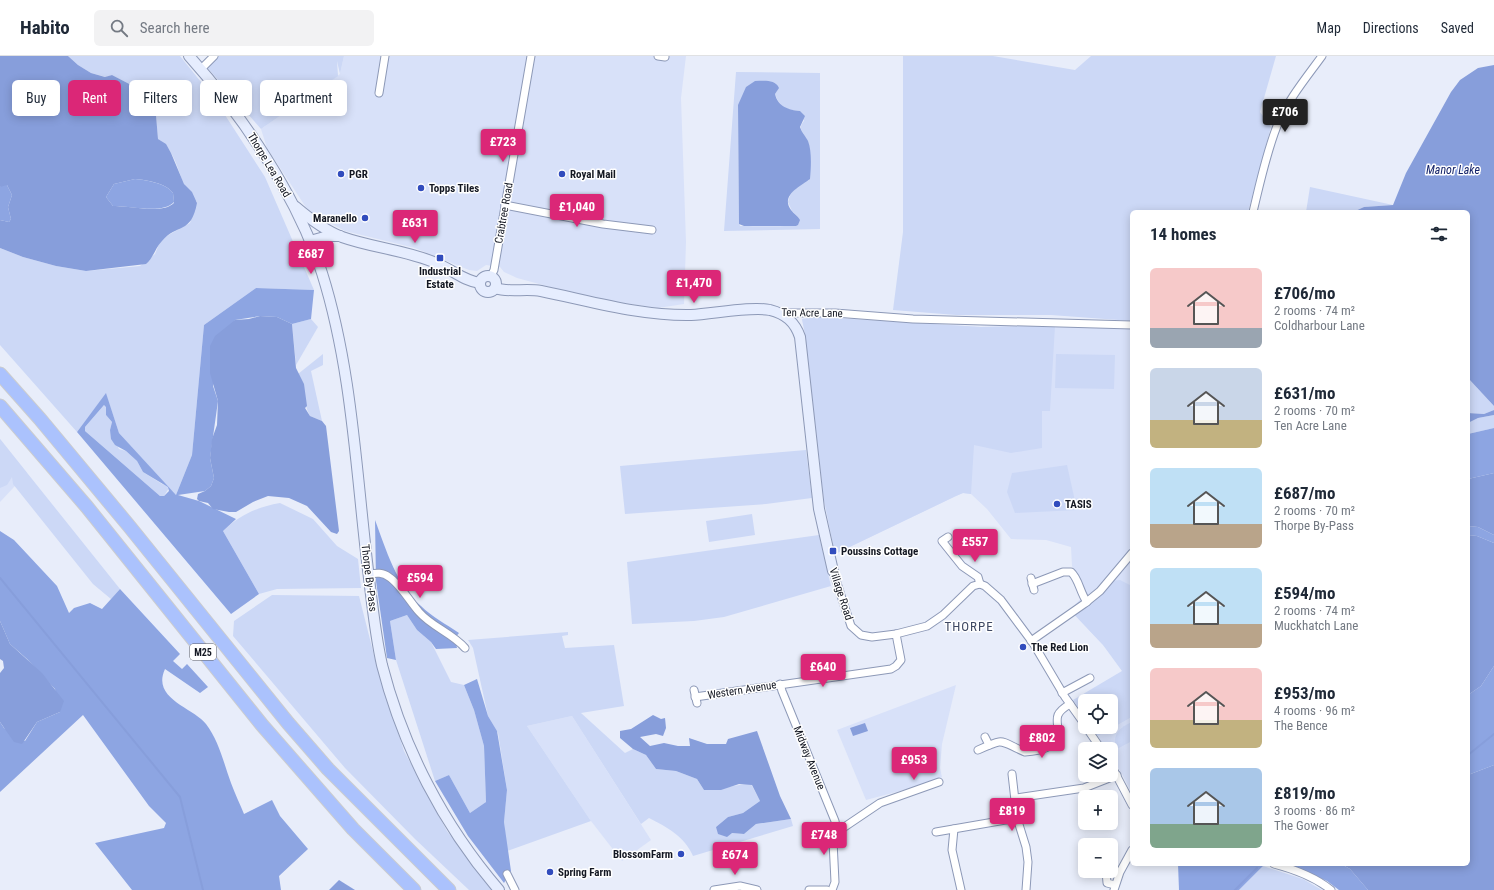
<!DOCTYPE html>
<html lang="en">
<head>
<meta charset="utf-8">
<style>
	:root { --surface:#fff; --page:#f2f2f3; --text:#1f2937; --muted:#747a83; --line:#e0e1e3; --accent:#db2777 }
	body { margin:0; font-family:"Roboto Condensed",sans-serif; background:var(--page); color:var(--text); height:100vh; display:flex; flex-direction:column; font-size:15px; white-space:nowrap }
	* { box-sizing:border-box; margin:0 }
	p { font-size:13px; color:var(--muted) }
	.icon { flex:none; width:22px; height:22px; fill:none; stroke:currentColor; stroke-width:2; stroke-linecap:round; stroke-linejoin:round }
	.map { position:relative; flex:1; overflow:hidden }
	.details { position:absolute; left:1130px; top:154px; width:340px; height:656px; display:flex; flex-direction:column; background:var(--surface); border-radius:6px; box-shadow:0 2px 10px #0003 }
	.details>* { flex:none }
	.hud { position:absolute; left:12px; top:24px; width:380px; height:36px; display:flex; gap:8px }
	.buttons { position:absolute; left:1078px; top:638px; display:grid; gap:8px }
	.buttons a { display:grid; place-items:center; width:40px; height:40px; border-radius:6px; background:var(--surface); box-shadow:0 2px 10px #0003; font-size:20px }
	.price { position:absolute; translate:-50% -34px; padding:0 9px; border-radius:4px; background:var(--accent); color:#fff; font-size:13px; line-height:26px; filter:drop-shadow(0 1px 2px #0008) }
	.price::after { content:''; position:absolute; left:50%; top:24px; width:12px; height:9px; margin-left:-6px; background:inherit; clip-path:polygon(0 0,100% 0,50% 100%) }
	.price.active { background:#222; color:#fff }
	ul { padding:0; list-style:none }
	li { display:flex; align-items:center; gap:12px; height:100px; padding:0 20px }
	li span { display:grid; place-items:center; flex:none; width:112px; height:80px; border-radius:6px; color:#555 }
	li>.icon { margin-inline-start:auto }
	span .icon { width:48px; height:48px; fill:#fffc; stroke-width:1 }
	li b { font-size:17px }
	h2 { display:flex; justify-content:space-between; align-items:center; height:48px; padding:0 20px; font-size:17px }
	.pill { padding:0 14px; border-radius:6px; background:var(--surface); box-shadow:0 2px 10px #0003; font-size:14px; line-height:36px }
	.pill.active { background:var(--accent); color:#fff }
	header { display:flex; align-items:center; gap:24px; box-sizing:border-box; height:56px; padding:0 20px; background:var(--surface); border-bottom:1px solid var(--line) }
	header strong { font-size:19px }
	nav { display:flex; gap:22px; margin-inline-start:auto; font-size:14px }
	.search { width:280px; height:36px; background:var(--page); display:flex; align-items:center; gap:10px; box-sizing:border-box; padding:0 14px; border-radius:6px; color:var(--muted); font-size:15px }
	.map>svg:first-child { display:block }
	.built { fill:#d8e1f9 }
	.green { fill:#ccd8f6; fill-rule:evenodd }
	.forest { fill:#8da5e2; fill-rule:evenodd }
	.water { fill:#879edb; fill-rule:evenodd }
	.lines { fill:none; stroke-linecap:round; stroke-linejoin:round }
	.stream { stroke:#879edb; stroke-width:2 }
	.street-casing { stroke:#8d99b7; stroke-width:9 }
	.secondary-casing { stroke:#8d99b7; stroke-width:12 }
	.highway-casing { stroke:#cbccce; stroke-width:15 }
	.street { stroke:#fff; stroke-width:7 }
	.secondary { stroke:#e6edfe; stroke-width:10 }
	.highway { stroke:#abc2fd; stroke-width:13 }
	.poi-dot { fill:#314cbd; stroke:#fff; stroke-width:1.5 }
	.labels { text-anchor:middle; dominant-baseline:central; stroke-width:3; stroke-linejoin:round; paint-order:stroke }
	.shield { fill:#fff; stroke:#5a5d64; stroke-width:1 }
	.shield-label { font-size:10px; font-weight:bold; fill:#131722 }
	.street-label { font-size:11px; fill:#131722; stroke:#fff }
	.poi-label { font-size:11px; font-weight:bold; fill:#131722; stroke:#fff; text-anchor:start }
	.water-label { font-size:12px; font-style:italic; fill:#142369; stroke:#fff }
	.quarter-label { font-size:13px; letter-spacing:1px; fill:#3f4963; stroke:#fff }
</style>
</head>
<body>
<header>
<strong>Habito</strong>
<div class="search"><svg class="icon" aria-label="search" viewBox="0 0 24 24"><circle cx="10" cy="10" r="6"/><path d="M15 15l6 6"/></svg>Search here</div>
<nav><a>Map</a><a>Directions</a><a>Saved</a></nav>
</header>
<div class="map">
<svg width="1494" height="834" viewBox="0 0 1494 834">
	<rect width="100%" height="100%" fill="#e8edfa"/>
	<g class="built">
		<polygon points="344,0 686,0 681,42 686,186 684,248 658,252 595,243 517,222 504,216 500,211 486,209 477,215 469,214 415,192 345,175 309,156 267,92 261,73 340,18"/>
		<polygon points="818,261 981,271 1035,269 1132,273 1132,629 1108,594 1070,554 1086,537 1072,510 1071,491 1046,484 1011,483 987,453 971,438 963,437 956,440 835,498 824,444 805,278 802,263"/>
		<polygon points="0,383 27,417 0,446"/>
		<polygon points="956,629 942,688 940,712 942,721 934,726 866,744 837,674"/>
		<polygon points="572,660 651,784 622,805 591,765 527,670"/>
		<polygon points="1132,661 1132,738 1122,718 1111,701 1111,693 1106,693 1098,680"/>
	</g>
	<g class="green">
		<path d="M 68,0 L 180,0 L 214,42 L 265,121 L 314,234 L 256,232 L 204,269 L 192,399 L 176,439 L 169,432 L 164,440 L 160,440 L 85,375 L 85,371 L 104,349 L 106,350 L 106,359 L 112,366 L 110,374 L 119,393 L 126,395 L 137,405 L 143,416 L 162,428 L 167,430 L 119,377 L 106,338 L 77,376 L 0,289 L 0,192 L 23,201 L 56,210 L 86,215 L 140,210 L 155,198 L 159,188 L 165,181 L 190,167 L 197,146 C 195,143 185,130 184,128 C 177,112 174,93 158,83 L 156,59 L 137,32 L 112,19 L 106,21 L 91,17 L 78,9 Z"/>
		<polygon points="214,0 344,0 340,18 337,5 338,20 261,73 205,9"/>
		<polygon points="903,0 993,0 1075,14 1091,0 1276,0 1260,56 1271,71 1248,156 1132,156 1132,265 1051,259 956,259 893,254 903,176"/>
		<path d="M 736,16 L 820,17 L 820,173 L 724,175 ZM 778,33 L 775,38 L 778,45 L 785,53 L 800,55 L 804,65 C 796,74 806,77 807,85 C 810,97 808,112 809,124 C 799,128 790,135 788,146 L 792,155 L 799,162 L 798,169 C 795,171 747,170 740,170 L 739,167 L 738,49 Z"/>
		<polygon points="1310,131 1393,149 1364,151 1353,156 1306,156"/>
		<polygon points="818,261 981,271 1055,270 1050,355 1042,355 1042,392 1011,397 974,389 971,438 963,437 956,440 835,498 824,444 805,278 802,263"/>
		<polygon points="311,263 318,271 296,309 292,268"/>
		<path d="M 323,298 L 323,309 L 311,315 L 322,365 L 310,360 C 302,346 307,332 298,318 Z"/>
		<polygon points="1056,298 1115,299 1114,333 1055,332"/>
		<polygon points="1468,322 1494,350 1494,354 1484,358 1468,357"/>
		<polygon points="1494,359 1494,372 1468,378 1468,367 1478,362"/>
		<polygon points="0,383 120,533 111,543 93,528 13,428 12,421 7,429 0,432"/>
		<polygon points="806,394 812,442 766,448 625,458 620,410"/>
		<polygon points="1067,409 1077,454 1015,457 1007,436 1012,417"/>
		<path d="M 280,447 L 313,463 L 337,490 L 358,503 L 361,532 L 277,533 L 259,538 L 223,475 C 240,459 257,451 280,447 Z"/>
		<polygon points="752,458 755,479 709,486 706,465"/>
		<polygon points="819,479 831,530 724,561 694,565 632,568 627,506"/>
		<polygon points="1120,524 1132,530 1132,661 1098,680 1091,671 1111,671 1111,645 1085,645 1085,662 1073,644 1122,615 1103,589 1070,554 1112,525"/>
		<polygon points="272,539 359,540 378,615 404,695 447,775 492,834 469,834 415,783 345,712 233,580 234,565"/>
		<polygon points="407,559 417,574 431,586 451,626 464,629 474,654 484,690 486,746 470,757 449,719 435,725 396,604 390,565"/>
		<path d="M 568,576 L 568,579 L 562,580 L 565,592 L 614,589 L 624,650 L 581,657 L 625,697 L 633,693 L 646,699 L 656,713 L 676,715 L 697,723 L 704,734 C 721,734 735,728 751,728 L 760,745 L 743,757 L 728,761 L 716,771 L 732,777 L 744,778 L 756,768 L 791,763 L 793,770 L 693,800 C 685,781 667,771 649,762 L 641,768 L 572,660 L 527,670 L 591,765 L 507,795 L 504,766 L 507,734 L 498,677 L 488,660 L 473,592 L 468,584 Z"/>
		<path d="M 1132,666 L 1132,685 L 1117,693 C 1111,679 1120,671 1132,666 Z"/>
		<polygon points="1263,810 1303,823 1322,834 1239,834"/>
	</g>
	<g class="forest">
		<path d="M 135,123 C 146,124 166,127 173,137 L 174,146 C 162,159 129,149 113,150 L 106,141 L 114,128 Z"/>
		<polygon points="2,129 7,129 12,139 8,151 11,163 9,166 0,164 0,131"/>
		<path d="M 256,232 L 314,234 L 311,263 L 292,268 L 277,261 L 260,260 L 235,264 L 213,330 L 218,345 L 210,402 L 214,422 L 211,430 L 205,435 L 178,439 L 199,445 L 236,463 L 223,475 L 259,538 L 231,558 L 77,376 L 106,337 L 119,377 L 176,439 L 192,399 L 204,269 ZM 104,349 L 106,351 L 106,359 L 112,366 L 110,374 L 111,383 L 115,389 L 126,395 L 137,405 L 143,416 L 168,431 L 169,435 L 164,440 L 160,440 L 85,375 L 85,371 Z"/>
		<polygon points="1494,372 1494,417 1468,423 1468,378"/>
		<path d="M 375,464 C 386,493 396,529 421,550 C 432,561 446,568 459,577 L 455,582 L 457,592 L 436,593 L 431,586 L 417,574 L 407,559 L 390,565 L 396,604 L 387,602 L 376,525 Z"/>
		<polygon points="1468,470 1478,471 1494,479 1494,487 1477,480 1468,479"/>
		<path d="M 0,475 L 14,484 L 57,530 L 69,557 L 74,552 L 90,547 L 102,553 L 120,533 L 180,598 L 173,605 L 182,613 L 187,608 L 208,631 L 200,637 L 165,613 C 151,643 194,652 206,668 C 219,685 224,708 231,727 C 235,738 240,748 244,758 L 272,744 L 280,760 L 308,793 L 279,820 L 281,834 L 132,834 L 95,787 L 164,772 L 166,767 L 149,750 L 83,659 L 0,736 L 0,666 L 4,672 L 25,685 L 37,666 L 60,656 L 55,633 L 27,603 L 10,588 L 0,565 Z"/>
		<polygon points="1494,610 1494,709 1468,719 1468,639 1481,630"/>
		<polygon points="477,623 488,660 497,675 507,734 504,766 511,815 504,827 468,780 435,725 449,719 470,757 486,746 484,690 474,654 464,629"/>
		<polygon points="1178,808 1244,808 1263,810 1239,834 1179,834"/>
		<polygon points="1289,808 1341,808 1350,813 1368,834 1339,834 1327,825"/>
	</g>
	<g class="water">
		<path d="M 0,0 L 68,0 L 78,9 L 91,17 L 105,21 L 112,19 L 137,32 L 156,59 L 158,83 L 166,88 L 171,97 L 184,128 L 192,136 L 197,147 C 191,179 177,167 162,185 C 155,192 154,201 146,208 L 86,215 L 56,210 L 23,201 L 0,192 L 0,164 L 9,166 L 11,163 L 8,151 L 12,139 L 7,129 L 0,131 ZM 135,123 C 147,124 166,127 173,137 L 174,147 C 162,159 129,149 113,150 L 106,141 L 114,128 Z"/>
		<polygon points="1494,9 1494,350 1468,322 1468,156 1353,156 1364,151 1393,149 1406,117 1451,36 1460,24 1478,12"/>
		<path d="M 755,25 C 764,25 775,23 779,32 L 775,38 C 778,51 789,54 800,55 L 805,60 L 800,71 C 802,77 805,79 808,85 C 812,95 811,112 810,123 C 801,130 780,139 791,154 C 794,158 798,160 800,164 L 798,169 L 796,170 L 744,170 L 739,168 L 738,49 L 746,31 Z"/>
		<polygon points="260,260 277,261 292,268 296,312 304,328 307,350 305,352 310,360 322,365 326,370 339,475 337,478 331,476 307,450 289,442 268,440 253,446 236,456 229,456 213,453 208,447 199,445 197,443 198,438 205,435 211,430 214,422 210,402 212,383 217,369 218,345 210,317 210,290 215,280 235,264 249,263"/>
		<polygon points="1494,354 1494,359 1478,362 1468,367 1468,357 1484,358"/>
		<polygon points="1494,417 1494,479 1478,471 1468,470 1468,423"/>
		<polygon points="1468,479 1477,480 1494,487 1494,610 1481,630 1468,639"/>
		<polygon points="0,565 10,588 42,617 64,645 60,656 37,666 22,688 14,686 0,666 0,617 4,612 3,605 0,603"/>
		<polygon points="653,659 661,663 665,662 666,672 663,680 656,678 640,681 650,690 664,687 678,690 690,690 689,682 707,688 726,688 728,683 757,675 780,740 791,763 756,768 744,778 732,777 727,781 718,778 716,771 728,761 743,757 760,745 752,729 739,728 721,734 704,734 697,723 676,715 656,713 646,699 633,693 620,682 620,675 631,673"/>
		<polygon points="865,667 868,675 853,680 850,672"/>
		<polygon points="1494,709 1494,834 1368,834 1350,813 1341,808 1468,808 1468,719"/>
		<polygon points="339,824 355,834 329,834"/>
	</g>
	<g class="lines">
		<g class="stream">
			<polyline points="0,522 180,741 203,834"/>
			<polyline points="1468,699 1494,678"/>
			<polyline points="1235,834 1257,812"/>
		</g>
		<g class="street-casing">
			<g id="street">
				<polyline points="658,0 665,1"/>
				<polyline points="201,13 214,0"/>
				<polyline points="379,37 385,0"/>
				<polyline points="505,149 603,168 652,174"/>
				<path d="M 1253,156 C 1260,127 1266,98 1277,70 C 1287,45 1306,22 1322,0"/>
				<polyline points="491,220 494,214 531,0"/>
				<polyline points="784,259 788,257 835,257 913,263 1132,269"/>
				<polyline points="948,481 942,485 962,510 978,521 980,528"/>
				<polyline points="833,515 851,570 861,579 872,581 896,578 927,570 943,559 973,530 980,528 985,530 1001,544 1033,587 1065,641 1085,669"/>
				<path d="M 368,518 C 376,517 383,516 389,521 C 400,528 410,546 419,556 C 432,571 452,577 465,592"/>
				<polyline points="1031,522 1034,534"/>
				<path d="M 1032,528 L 1063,516 L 1071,516 C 1079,523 1080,537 1087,546"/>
				<polyline points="1031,585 1084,548 1100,535 1132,497"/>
				<polyline points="780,628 782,635 835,765 837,776"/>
				<polyline points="694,634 697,647"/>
				<polyline points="1062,637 1090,622"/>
				<polyline points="695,641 891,613 896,610 901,604 896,578"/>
				<polyline points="1086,671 1101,693"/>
				<polyline points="985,681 989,689"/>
				<path d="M 978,694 C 1006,681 999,685 1025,696 C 1039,695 1058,692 1058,675 C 1058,669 1056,664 1058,659 C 1060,654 1065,651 1070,648"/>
				<polyline points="1111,709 1132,749"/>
				<polyline points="1012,718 1017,762 1026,791 1028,806 1026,834"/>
				<polyline points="1016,742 1084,732 1117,719"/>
				<polyline points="954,773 952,794 961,834"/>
				<polyline points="936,776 1017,762"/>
				<polyline points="1111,790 1113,791"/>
				<path d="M 1274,808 C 1293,813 1315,821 1331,834"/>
				<polyline points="1106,815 1107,827 1115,829"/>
				<polyline points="507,818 515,834"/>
				<polyline points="714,834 740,830 757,834"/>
				<polyline points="809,834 827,834"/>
				<polyline points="832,834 835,826 833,785 837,776 880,747 939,726"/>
				<polyline points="1114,834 1120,816 1132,794"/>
			</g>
		</g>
		<g class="secondary-casing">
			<g id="secondary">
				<path d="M 189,0 C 243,60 297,140 322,217 C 352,312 356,415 368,514 C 372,546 375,578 382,609 C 403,691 443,769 499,834"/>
				<path d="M 296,151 C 310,163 324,174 342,181 C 373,192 406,194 436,207 C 451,213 464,225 480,227"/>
				<polyline points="310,185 328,180 340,180"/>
				<circle cx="488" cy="228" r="8"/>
				<path d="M 495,232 C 510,237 525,232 541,235 C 591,245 640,260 691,259 C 713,258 751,250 770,254 C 786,258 795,266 800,281 L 819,453 L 833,515"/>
			</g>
		</g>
		<g class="highway-casing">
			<g id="highway">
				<polyline points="0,318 40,363 129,470 288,667 328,713 449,834"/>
				<polyline points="0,350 87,451 262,669 353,773 414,834"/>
			</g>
		</g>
		<use href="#street" class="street"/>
		<use href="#secondary" class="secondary"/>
		<use href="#highway" class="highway"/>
	</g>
	<g class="poi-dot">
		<circle cx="341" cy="118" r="4"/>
		<circle cx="562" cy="118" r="4"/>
		<circle cx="421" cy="132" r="4"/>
		<circle cx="365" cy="162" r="4"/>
		<rect x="436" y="198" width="8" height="8" rx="2"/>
		<circle cx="1057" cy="448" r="4"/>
		<rect x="829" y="491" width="8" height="8" rx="2"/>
		<circle cx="1023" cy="591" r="4"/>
		<circle cx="681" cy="798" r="4"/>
		<circle cx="550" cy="816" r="4"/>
	</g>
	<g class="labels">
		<rect class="shield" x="190" y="588" width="26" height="16" rx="3"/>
		<g class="shield-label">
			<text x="203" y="596">M25</text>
		</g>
		<g class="street-label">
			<text transform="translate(269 109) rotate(59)">Thorpe Lea Road</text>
			<text transform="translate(504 157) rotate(-80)">Crabtree Road</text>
			<text transform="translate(812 257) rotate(1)">Ten Acre Lane</text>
			<text transform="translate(369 522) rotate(83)">Thorpe By-Pass</text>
			<text transform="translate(841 538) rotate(72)">Village Road</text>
			<text transform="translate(742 634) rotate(-9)">Western Avenue</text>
			<text transform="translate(809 702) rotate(68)">Midway Avenue</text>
		</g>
		<g class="poi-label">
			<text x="349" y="118">PGR</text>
			<text x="570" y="118">Royal Mail</text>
			<text x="429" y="132">Topps Tiles</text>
			<text x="357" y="162" text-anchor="end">Maranello</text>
			<text x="440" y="215" text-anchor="middle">Industrial<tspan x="440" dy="13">Estate</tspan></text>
			<text x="1065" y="448">TASIS</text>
			<text x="841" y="495">Poussins Cottage</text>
			<text x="1031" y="591">The Red Lion</text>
			<text x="673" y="798" text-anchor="end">BlossomFarm</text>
			<text x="558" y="816">Spring Farm</text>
		</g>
		<g class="water-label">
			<text x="1453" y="114">Manor Lake</text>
		</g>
		<g class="quarter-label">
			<text x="969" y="570">THORPE</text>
		</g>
	</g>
</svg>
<div class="buttons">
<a><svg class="icon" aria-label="locate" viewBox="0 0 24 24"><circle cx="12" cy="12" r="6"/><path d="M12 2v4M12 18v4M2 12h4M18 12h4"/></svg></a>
<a><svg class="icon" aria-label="layers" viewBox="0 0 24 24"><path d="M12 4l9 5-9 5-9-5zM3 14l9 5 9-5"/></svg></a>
<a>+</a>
<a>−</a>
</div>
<b class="price active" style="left:1285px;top:77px">£706</b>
<b class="price" style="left:503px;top:107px">£723</b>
<b class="price" style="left:577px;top:172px">£1,040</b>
<b class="price" style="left:415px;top:188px">£631</b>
<b class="price" style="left:311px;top:219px">£687</b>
<b class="price" style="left:694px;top:248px">£1,470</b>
<b class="price" style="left:975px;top:507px">£557</b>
<b class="price" style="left:420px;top:543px">£594</b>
<b class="price" style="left:823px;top:632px">£640</b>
<b class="price" style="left:1042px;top:703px">£802</b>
<b class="price" style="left:914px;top:725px">£953</b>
<b class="price" style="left:1012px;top:776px">£819</b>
<b class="price" style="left:824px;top:800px">£748</b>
<b class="price" style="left:735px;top:820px">£674</b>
<div class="hud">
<a class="pill">Buy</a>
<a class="pill active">Rent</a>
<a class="pill">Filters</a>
<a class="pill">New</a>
<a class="pill">Apartment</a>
</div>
<section class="details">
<h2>14 homes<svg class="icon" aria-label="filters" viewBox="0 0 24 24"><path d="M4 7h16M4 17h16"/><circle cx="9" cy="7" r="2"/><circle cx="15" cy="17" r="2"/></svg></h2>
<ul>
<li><span style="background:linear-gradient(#f6c9c9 75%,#9aa5b1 0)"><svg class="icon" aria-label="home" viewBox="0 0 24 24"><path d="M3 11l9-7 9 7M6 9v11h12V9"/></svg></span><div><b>£706/mo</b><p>2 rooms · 74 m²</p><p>Coldharbour Lane</p></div></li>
<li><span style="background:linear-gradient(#c9d6e8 65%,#c2b280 0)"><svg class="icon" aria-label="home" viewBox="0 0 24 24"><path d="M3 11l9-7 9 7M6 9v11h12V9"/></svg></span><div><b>£631/mo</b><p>2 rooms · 70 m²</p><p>Ten Acre Lane</p></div></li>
<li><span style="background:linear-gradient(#bfe0f5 70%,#b9a48a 0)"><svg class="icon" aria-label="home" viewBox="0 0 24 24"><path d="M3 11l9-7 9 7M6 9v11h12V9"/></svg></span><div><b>£687/mo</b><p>2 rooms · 70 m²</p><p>Thorpe By-Pass</p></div></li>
<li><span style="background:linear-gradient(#bfe0f5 70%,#b9a48a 0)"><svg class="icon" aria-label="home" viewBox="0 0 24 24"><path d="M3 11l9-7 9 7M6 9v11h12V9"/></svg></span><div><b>£594/mo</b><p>2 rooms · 74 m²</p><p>Muckhatch Lane</p></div></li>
<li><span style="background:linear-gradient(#f6c9c9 65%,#c2b280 0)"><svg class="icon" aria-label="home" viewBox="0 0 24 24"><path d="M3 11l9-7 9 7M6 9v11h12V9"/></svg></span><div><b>£953/mo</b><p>4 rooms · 96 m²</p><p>The Bence</p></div></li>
<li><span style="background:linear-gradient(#a9c7e8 70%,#7fa58c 0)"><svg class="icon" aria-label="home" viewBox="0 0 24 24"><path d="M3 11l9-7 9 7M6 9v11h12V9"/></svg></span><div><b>£819/mo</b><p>3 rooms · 86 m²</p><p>The Gower</p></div></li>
</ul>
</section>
</div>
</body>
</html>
